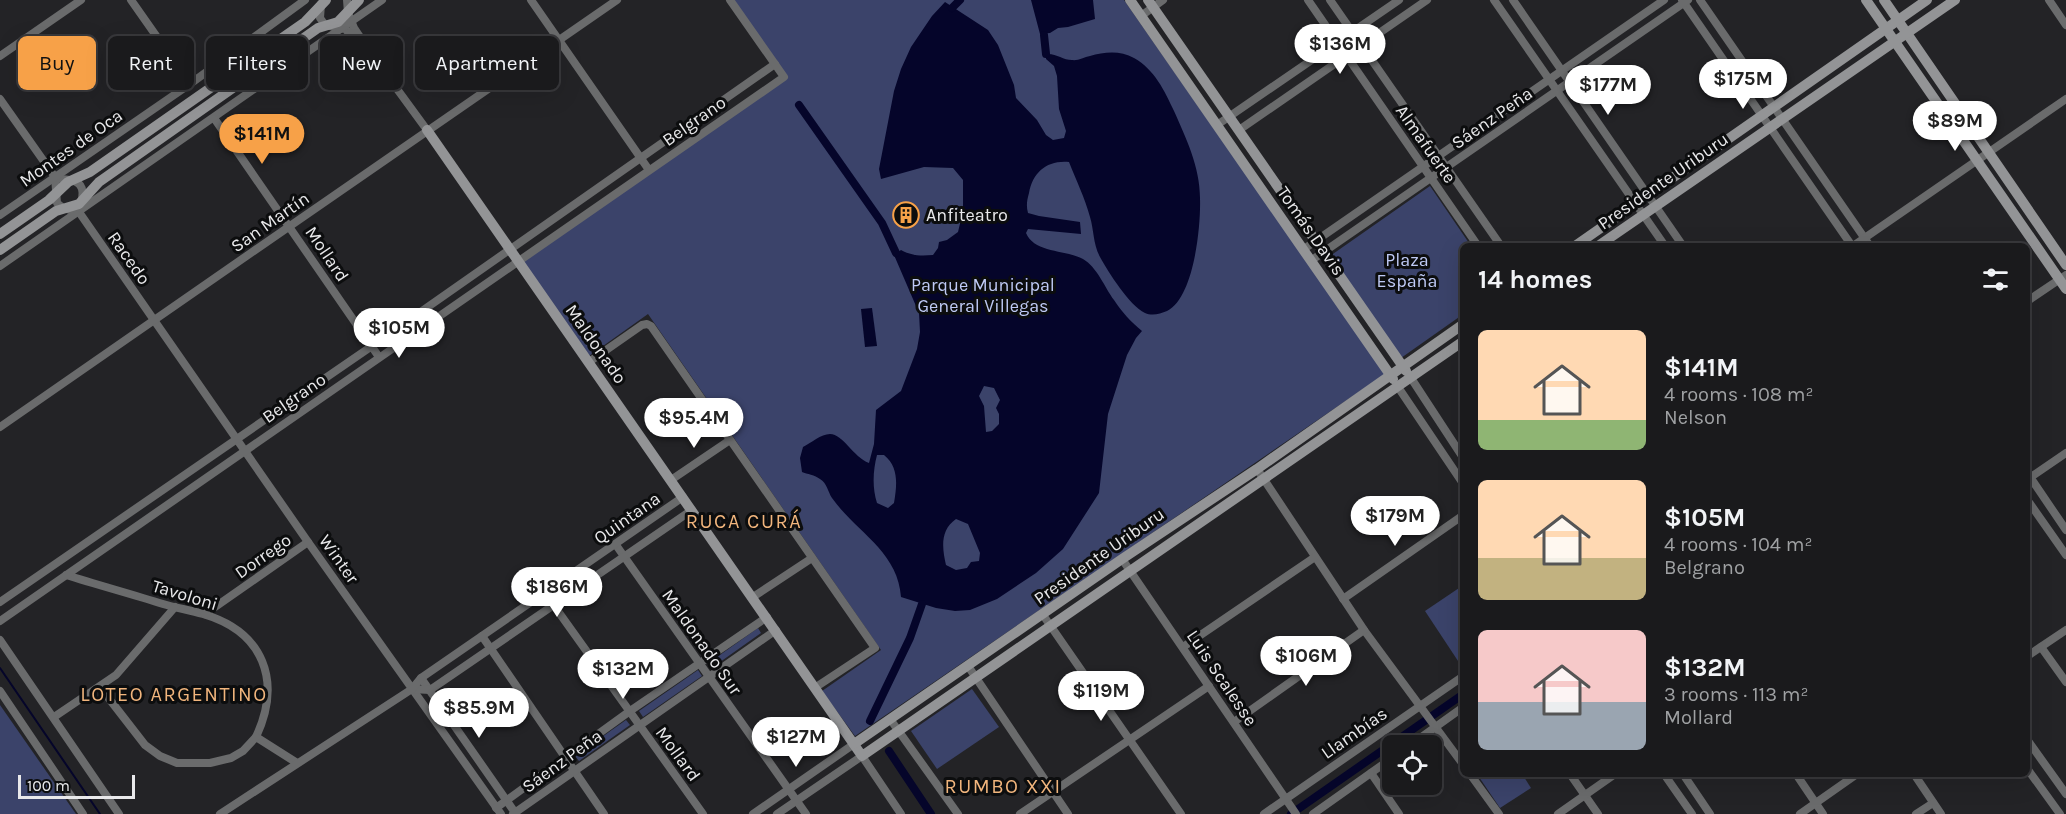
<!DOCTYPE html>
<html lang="en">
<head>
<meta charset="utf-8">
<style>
	:root { --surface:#1a1a1c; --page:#232325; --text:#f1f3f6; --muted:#9fa1a3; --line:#38383b; --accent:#f7a148 }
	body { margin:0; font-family:Karla,sans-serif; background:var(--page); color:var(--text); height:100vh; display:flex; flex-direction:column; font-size:22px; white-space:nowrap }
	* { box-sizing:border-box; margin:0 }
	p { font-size:20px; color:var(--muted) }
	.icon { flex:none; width:33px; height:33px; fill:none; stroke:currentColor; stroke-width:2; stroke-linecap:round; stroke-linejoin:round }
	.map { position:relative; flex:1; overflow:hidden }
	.sheet { position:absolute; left:1460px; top:243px; width:570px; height:534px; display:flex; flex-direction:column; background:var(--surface); border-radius:9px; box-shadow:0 6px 24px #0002,0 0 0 2px var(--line) }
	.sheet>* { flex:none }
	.top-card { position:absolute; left:18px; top:36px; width:570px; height:54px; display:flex; gap:12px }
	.fabs { position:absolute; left:1382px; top:735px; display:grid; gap:12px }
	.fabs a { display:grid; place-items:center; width:60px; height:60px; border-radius:9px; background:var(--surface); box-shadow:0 6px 24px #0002,0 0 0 2px var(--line); font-size:30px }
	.scale { position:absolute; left:18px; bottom:15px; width:117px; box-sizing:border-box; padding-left:6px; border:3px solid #e9e9eb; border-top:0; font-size:16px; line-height:21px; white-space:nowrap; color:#e9e9eb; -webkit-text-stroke:4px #0c0d0e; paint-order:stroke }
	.price { position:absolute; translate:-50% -51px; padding:0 14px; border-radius:21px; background:#fff; color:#222; font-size:20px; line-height:39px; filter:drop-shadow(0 2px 3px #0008) }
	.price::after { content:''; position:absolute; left:50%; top:36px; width:18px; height:14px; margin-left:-9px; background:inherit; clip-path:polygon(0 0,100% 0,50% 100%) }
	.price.current { background:var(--accent); color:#111 }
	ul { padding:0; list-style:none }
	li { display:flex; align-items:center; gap:18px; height:150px; padding:0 18px }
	li span { display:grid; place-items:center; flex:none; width:168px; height:120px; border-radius:9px; color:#555 }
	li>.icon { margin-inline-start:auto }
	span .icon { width:72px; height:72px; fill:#fffc; stroke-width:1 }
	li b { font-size:26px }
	h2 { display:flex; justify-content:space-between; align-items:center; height:72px; padding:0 18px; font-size:26px }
	.chip { padding:0 21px; border-radius:9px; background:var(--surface); box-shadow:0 6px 24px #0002,0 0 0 2px var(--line); font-size:21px; line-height:54px }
	.chip.current { background:var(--accent); color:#111 }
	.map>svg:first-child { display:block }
	.green { fill:#3b436a }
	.water { fill:#05052a; fill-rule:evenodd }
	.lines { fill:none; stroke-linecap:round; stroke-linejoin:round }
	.stream { stroke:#05052a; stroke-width:2 }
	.canal { stroke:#05052a; stroke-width:8 }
	.street { stroke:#6a6b6c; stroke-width:8 }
	.secondary { stroke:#939496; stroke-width:10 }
	.labels { text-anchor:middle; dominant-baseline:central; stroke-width:6; stroke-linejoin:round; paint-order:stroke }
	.street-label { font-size:18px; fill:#e9e9eb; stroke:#0c0d0e }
	.poi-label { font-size:18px; fill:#e9e9eb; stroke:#0c0d0e; text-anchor:start }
	.park-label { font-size:18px; fill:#bfcaf5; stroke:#0c0d0e }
	.neighbourhood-label { font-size:20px; letter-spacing:1.5px; fill:#f1b57d; stroke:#0c0d0e }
</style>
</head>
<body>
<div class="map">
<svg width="2066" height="814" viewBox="0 0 2066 814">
	<rect width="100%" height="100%" fill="#232326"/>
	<g class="green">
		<polygon points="734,0 1124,0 1385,374 855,736 822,691 881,650 648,314 589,356 523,261 787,78"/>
		<polygon points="1430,186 1471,246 1462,246 1462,315 1401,358 1330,256"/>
		<polygon points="1462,586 1462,667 1425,611"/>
		<polygon points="758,628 761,633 713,667 710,662"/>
		<polygon points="698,670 702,676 643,717 639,711"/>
		<polygon points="972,689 999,727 937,769 911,731"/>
		<polygon points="0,705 76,814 0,814"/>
		<polygon points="626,720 630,725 579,761 575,756"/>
		<polygon points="1477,774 1522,774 1531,788 1500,808"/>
	</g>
	<g class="water">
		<polygon points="1031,0 1093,0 1095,19 1068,27 1058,28 1050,33 1040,34"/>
		<path d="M 945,2 L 988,30 L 998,45 L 1014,85 L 1016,98 L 1037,120 L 1046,135 L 1053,140 L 1064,138 L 1066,131 L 1059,109 L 1057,76 L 1054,66 L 1046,59 L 1046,54 C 1056,53 1063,60 1072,60 C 1078,61 1084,57 1090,56 C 1104,52 1120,50 1134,58 C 1155,70 1164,90 1174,111 C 1186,138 1200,167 1200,198 C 1201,226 1194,298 1167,311 C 1160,314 1152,316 1145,313 C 1129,305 1109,273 1100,257 C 1093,244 1094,230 1090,217 C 1085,198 1076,180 1069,162 C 1047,160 1033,172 1029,193 C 1027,200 1026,206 1028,213 L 1039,216 L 1080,222 L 1081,234 L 1028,229 L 1026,233 C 1034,253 1067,250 1083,259 C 1097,267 1105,288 1114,300 C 1122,312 1131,322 1142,331 L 1136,338 L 1127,355 L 1108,414 L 1099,493 L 1063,549 L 1036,573 L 997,599 L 970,610 L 955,611 L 936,608 L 901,597 C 898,551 855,531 832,498 C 828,492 827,483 820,479 C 815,475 807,474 802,472 L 800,458 L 803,447 C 811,443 821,434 830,434 C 843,434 853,457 869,463 L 874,444 L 876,410 L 901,391 L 917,349 L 920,332 L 919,313 L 894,255 L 901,250 C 912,256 921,256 933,255 L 938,248 L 939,242 L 947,240 L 958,232 L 963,211 L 963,180 L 953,168 L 924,167 L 881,179 L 879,169 L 894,91 L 901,69 L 911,47 L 932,16 ZM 984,386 L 994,388 L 1000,400 L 996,408 L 999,414 L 999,424 L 992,431 L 986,432 L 984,406 L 979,396 ZM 877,455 L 884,455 C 899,467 897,485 894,503 L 888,508 L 877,503 C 872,488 873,470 877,455 ZM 956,519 L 968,524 L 980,553 L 979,561 L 971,562 L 967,568 L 956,570 L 946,565 C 942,548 940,530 956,519 Z"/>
		<polygon points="872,308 877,346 865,347 861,309"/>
	</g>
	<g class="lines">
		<polyline class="stream" points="0,668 100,814"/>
		<g class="canal">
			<polyline points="952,8 960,0"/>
			<polyline points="1044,35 1046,54"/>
			<polyline points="799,105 882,223 896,253"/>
			<polyline points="870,721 910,638 922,604"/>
			<polyline points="889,751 931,814"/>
			<polyline points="1291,814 1462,695"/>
		</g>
		<g class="street">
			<polyline points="131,0 190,84"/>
			<polyline points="347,0 348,13 354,28 370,52 427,130"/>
			<polyline points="531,0 649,170"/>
			<polyline points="1308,0 1478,246"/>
			<polyline points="1330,0 1501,246"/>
			<polyline points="1494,0 1665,246"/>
			<polyline points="1513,0 1683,246"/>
			<polyline points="1682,0 1852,246"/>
			<polyline points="1700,0 1870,246"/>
			<polyline points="2049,0 2066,25"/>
			<polyline points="321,4 320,18 325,25 345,29 360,43"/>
			<polyline points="1141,16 1163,0"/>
			<polyline points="0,56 81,0"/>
			<polyline points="0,99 55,177"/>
			<polyline points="214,118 379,357"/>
			<polyline points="1217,125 1399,0"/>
			<polyline points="1239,130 1427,0"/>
			<path d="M 79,212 C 81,202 88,186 74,181 C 68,179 61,180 55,177 L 57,203 L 63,208 L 79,212 L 308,542 L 501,814"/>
			<polyline points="0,215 190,84 305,0"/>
			<polyline points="1853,246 2066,99"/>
			<polyline points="1304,249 1664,0"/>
			<polyline points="1312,260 1688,0"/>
			<polyline points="0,266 382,0"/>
			<polyline points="2026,302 2066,275"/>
			<polyline points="589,362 642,325 647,324 651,326 875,648 816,687"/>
			<polyline points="1411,378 1462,456"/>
			<polyline points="1398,387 1462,482"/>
			<path d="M 0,427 C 206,285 410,141 617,0"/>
			<polyline points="1257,469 1364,630 1462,763"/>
			<polyline points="2026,471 2066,530"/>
			<polyline points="2028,479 2066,453"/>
			<polyline points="671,480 730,440"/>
			<polyline points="2026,498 2066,555"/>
			<polyline points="616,545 806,814"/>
			<polyline points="1122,559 1296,814"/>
			<path d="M 66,575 C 98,585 131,594 163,604 C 176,608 190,610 203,614 C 264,632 282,681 256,737 L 297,763"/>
			<polyline points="545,593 703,814"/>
			<polyline points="753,597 812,558"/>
			<polyline points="1343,599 1462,516"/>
			<polyline points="0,602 372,346 775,64"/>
			<polyline points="205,614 308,542"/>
			<polyline points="1043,615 1181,814"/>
			<polyline points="0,621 784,77 730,0"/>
			<polyline points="482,636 604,814"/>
			<polyline points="0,640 119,814"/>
			<polyline points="1183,647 1315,557"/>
			<polyline points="2041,647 2066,682"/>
			<polyline points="2026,657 2066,630"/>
			<polyline points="968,666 1068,814"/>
			<polyline points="421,678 516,814"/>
			<polyline points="100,687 145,745 160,756 177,763 210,763 231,758 243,751 256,737"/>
			<polyline points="412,689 430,690 692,510"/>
			<polyline points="0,691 83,814"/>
			<polyline points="54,717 116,675 175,607"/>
			<polyline points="890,719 958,814"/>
			<polyline points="1234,722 1364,630"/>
			<polyline points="2026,738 2066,794"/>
			<polyline points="1409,746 1462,708"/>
			<polyline points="2026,767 2060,814"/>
			<polyline points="1371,773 1399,814"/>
			<polyline points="1470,774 1499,814"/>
			<polyline points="1570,774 1598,814"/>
			<polyline points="1664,774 1692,814"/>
			<polyline points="1683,774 1710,814"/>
			<polyline points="1796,774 1823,814"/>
			<polyline points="1914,774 1941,814"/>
			<polyline points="496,808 630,711 767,617"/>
			<polyline points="220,814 412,689 421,678 683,497"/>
			<polyline points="513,814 776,630"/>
			<polyline points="753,814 854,744"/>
			<polyline points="777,814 862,756 901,814"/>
			<polyline points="1020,814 1209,686"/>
			<polyline points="1264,814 1462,677"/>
			<polyline points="1313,814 1392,758"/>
			<polyline points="1558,814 1615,774"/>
			<polyline points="1800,814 1857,774"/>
			<polyline points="1916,814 1933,803"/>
		</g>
		<g class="secondary">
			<polyline points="1130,0 1393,379"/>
			<polyline points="1148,0 1406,371"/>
			<polyline points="1866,0 2066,289"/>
			<polyline points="1884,0 2066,265"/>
			<polyline points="427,130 862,756 1462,342"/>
			<polyline points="0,234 49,200 68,182 90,172 305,22 326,0"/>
			<polyline points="1575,246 1927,0"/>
			<polyline points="1598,246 1955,0"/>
			<polyline points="0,250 56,211 79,204 99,182 318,28 338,22 359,0"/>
			<polyline points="854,744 1122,559 1257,469 1462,325"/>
		</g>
	</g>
	<defs>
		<g id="building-ring" transform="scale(1.35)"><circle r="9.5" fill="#0c0d0e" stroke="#f7a148" stroke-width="1.5"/><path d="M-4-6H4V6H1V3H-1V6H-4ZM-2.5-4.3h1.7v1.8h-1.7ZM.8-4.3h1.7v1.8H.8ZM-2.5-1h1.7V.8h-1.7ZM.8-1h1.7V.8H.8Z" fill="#f7a148"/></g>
	</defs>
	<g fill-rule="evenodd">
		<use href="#building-ring" x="906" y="215"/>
	</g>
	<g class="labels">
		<g class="street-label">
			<text transform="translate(1492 118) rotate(-35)">Sáenz Peña</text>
			<text transform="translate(694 121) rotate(-35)">Belgrano</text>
			<text transform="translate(1426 144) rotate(55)">Almafuerte</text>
			<text transform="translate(71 148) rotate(-35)">Montes de Oca</text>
			<text transform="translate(1663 181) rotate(-35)">Presidente Uriburu</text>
			<text transform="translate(270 222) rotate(-35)">San Martín</text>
			<text transform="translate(1311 231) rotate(55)">Tomás Davis</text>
			<text transform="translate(327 254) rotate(56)">Mollard</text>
			<text transform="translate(129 258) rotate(55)">Racedo</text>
			<text transform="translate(596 344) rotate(55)">Maldonado</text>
			<text transform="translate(294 398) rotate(-35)">Belgrano</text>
			<text transform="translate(627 518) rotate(-35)">Quintana</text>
			<text transform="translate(263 556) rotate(-35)">Dorrego</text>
			<text transform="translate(1099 556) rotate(-35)">Presidente Uriburu</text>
			<text transform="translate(339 559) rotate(55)">Winter</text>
			<text transform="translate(185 595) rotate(17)">Tavoloni</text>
			<text transform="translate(702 642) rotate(55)">Maldonado Sur</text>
			<text transform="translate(1222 678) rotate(56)">Luis Scalesse</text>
			<text transform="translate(1354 733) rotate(-35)">Llambías</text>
			<text transform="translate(678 754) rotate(54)">Mollard</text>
			<text transform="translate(562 761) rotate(-36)">Sáenz Peña</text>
		</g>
		<g class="poi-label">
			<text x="926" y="215">Anfiteatro</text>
		</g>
		<g class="park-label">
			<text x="1407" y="260">Plaza<tspan x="1407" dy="21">España</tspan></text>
			<text x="983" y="285">Parque Municipal<tspan x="983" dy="21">General Villegas</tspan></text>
		</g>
		<g class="neighbourhood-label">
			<text x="744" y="521">RUCA CURÁ</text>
			<text x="174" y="694">LOTEO ARGENTINO</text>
			<text x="1003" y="786">RUMBO XXI</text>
		</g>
	</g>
</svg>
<div class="fabs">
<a><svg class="icon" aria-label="locate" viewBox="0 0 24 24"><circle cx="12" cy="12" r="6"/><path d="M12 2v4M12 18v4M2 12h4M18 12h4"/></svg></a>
</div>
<div class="scale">100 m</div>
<b class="price" style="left:1340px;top:75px">$136M</b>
<b class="price" style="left:1743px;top:110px">$175M</b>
<b class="price" style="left:1608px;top:116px">$177M</b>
<b class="price" style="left:1955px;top:152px">$89M</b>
<b class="price current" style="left:262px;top:165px">$141M</b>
<b class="price" style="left:399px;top:359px">$105M</b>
<b class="price" style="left:694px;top:449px">$95.4M</b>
<b class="price" style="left:1395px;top:547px">$179M</b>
<b class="price" style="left:557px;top:618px">$186M</b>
<b class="price" style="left:1306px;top:687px">$106M</b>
<b class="price" style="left:623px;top:700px">$132M</b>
<b class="price" style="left:1101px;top:722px">$119M</b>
<b class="price" style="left:479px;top:739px">$85.9M</b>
<b class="price" style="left:796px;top:768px">$127M</b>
<div class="top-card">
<a class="chip current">Buy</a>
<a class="chip">Rent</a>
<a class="chip">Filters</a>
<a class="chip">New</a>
<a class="chip">Apartment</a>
</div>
<section class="sheet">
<h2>14 homes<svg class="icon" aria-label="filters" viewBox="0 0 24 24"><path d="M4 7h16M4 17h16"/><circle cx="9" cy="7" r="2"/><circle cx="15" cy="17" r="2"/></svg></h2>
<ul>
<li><span style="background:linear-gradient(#ffd9b3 75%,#8fb573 0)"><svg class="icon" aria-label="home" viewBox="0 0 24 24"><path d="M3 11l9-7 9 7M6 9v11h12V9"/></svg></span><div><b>$141M</b><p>4 rooms · 108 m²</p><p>Nelson</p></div></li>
<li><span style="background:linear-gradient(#ffd9b3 65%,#c2b280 0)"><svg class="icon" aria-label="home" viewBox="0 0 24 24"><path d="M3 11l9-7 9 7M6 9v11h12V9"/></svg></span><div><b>$105M</b><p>4 rooms · 104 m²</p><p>Belgrano</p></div></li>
<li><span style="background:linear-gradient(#f6c9c9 60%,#9aa5b1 0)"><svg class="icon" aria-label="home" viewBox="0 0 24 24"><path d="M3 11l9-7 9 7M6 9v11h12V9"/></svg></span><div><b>$132M</b><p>3 rooms · 113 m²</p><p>Mollard</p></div></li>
</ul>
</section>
</div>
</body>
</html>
